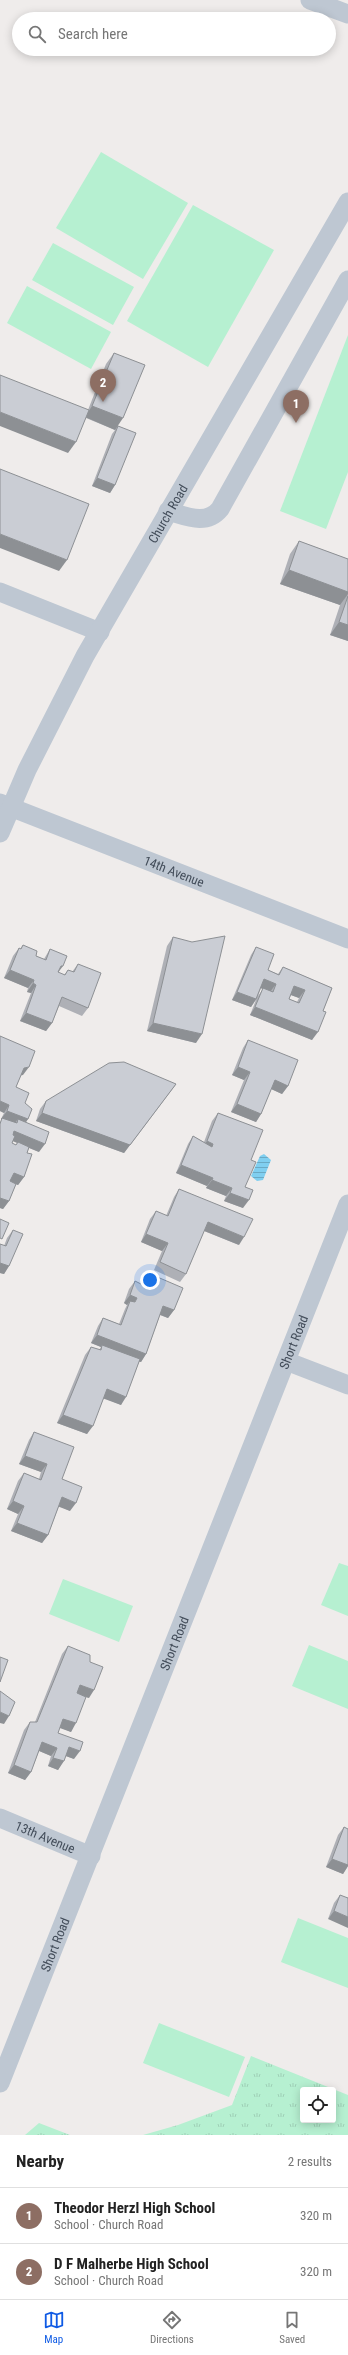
<!DOCTYPE html>
<html lang="en">
<head>
<meta charset="utf-8">
<style>
	body { margin:0; font-family:"Roboto Condensed",sans-serif; background:#f2f2f2; color:#222 }
	.controls { position:absolute; right:12px; bottom:12px; display:grid; overflow:hidden; border-radius:4px; box-shadow:0 2px 10px #0003 }
	.controls button { width:36px; height:36px; display:grid; place-items:center; padding:0; border:0; border-bottom:1px solid #e0e0e0; background:#fff; color:#222; font:20px sans-serif }
	.you { position:absolute; left:150px; top:1280px; width:14px; height:14px; margin:-10px; border:3px solid #fff; border-radius:50%; background:#1a73e8; box-shadow:0 0 0 6px #1a73e833 }
	.badge { display:grid; place-items:center; width:26px; height:26px; border-radius:50%; background:#0f5be5; color:#fff; font-size:13px; font-weight:700 }
	.pin { position:absolute; translate:-50% -33px; filter:drop-shadow(0 1px 2px #0008) }
	.pin::after { content:''; position:absolute; top:21px; width:14px; height:12px; background:inherit; clip-path:polygon(0 0,100% 0,50% 100%) }
	.list { margin:0; padding:0; list-style:none }
	h2 { display:flex; justify-content:space-between; align-items:center; height:52px; margin:0; padding:0 16px; font-size:17px }
	h2 small { font-size:13px; font-weight:400; color:#767676 }
	.list li { display:grid; grid-template-columns:26px 1fr auto; gap:12px; align-items:center; box-sizing:border-box; height:56px; padding:0 16px; border-top:1px solid #e0e0e0 }
	.list b { display:block; font-size:15px; white-space:nowrap }
	.list p { margin:0; font-size:13px; white-space:nowrap; color:#767676 }
	.list em { font-size:13px; font-style:normal; color:#767676 }
	.icon { flex:none; width:22px; height:22px; fill:none; stroke:currentColor; stroke-width:2; stroke-linecap:round; stroke-linejoin:round }
	.map { position:relative; flex:none; width:348px; height:2135px; overflow:hidden }
	.search { position:absolute; background:#fff; box-shadow:0 2px 10px #0003; left:12px; right:12px; top:12px; height:44px; display:flex; align-items:center; gap:10px; box-sizing:border-box; padding:0 14px; border-radius:22px; color:#767676; font-size:15px }
	.sheet { height:164px; background:#fff }
	nav { display:flex; justify-content:space-around; align-items:center; box-sizing:border-box; height:56px; border-top:1px solid #e0e0e0; background:#fff; font-size:11px; color:#767676 }
	nav a { display:grid; justify-items:center; gap:2px }
	nav .on { color:#0f5be5 }
	.map>svg:first-child { display:block }
	.grass { fill:url(#grass-tufts); fill-rule:evenodd }
	.pitch { fill:#b6f0d1 }
	.water { fill:url(#water-rules) }
	.lines { fill:none; stroke-linecap:round; stroke-linejoin:round }
	.minor { stroke:#bec7d2; stroke-width:19 }
	.wall { fill:#aeb0b6; fill-rule:evenodd }
	.shaded-wall { fill:#8d9094 }
	.building { fill:#cacdd4; stroke:#8d9094; fill-rule:evenodd }
	.labels { text-anchor:middle; stroke-width:3.5; stroke-linejoin:round; paint-order:stroke }
	.street-label { font-size:13px; fill:#434d5a; stroke:#fff }
</style>
</head>
<body>
<div class="map">
<svg width="348" height="2135" viewBox="0 0 348 2135">
	<defs>
		<pattern id="grass-tufts" width="24" height="20" patternUnits="userSpaceOnUse"><rect width="24" height="20" fill="#b6f0d1"/><path d="M3 7l-1-3M5 7V3M7 7l1-3M15 17l-1-3M17 17v-4M19 17l1-3" fill="none" stroke="#9ecfb6"/></pattern>
		<pattern id="water-rules" width="6" height="5" patternUnits="userSpaceOnUse"><rect width="6" height="5" fill="#80cff0"/><path d="M0 2.5h6" fill="none" stroke="#6aaac5"/></pattern>
	</defs>
	<rect width="100%" height="100%" fill="#efeceb"/>
	<!-- grass -->
	<g class="grass">
		<path d="M251,2056L348,2095V2135H143L178,2125L232,2105ZM303,2090H333V2120H303Z"/>
		<path d="M39,2123L70,2135H25Z"/>
	</g>
	<!-- pitch -->
	<g class="pitch">
		<path d="M101,152L188,203L143,279L56,228Z"/>
		<path d="M193,205L274,250L208,367L127,321Z"/>
		<path d="M53,243L134,287L113,325L32,280Z"/>
		<path d="M27,286L111,332L91,369L7,323Z"/>
		<path d="M348,335V472L326,529L280,511Z"/>
		<path d="M339,1563L348,1566V1616L321,1605Z"/>
		<path d="M63,1579L133,1606L119,1642L49,1614Z"/>
		<path d="M309,1645L348,1661V1709L292,1686Z"/>
		<path d="M298,1918L348,1938V1988L281,1962Z"/>
		<path d="M159,2023L245,2057L229,2097L143,2063Z"/>
	</g>
	<!-- water -->
	<path class="water" d="M264,1154L271,1160L263,1180L257,1181L251,1176L260,1156Z"/>
	<g class="lines">
		<!-- minor -->
		<g class="minor">
			<path d="M310,0L348,14"/>
			<path d="M168,511C186,516 206,526 220,509L348,280"/>
			<path d="M0,592L100,632"/>
			<path id="s1" d="M0,803L348,939"/>
			<path id="s2" d="M0,833L27,770L85,656L348,202"/>
			<path d="M286,1361L348,1385"/>
			<path id="s3" d="M0,1818L91,1856"/>
			<path id="s4" d="M0,2083L348,1204"/>
		</g>
	</g>
	<!-- wall -->
	<g class="wall">
		<path d="M114,353L118,426L115,485L110,493L92,486L112,434L115,430L86,418L68,453L88,410L106,364Z"/>
		<path d="M299,541L348,559V641L330,635L340,605L280,584L290,554Z"/>
		<path d="M173,937L196,1043L147,1031L167,946Z"/>
		<path d="M23,945L36,956L44,959L50,949L59,973L64,975L68,970L72,972L78,964L88,1008L82,1016L59,1006L52,1023L46,1031L20,1021L31,993L27,992L28,988L4,978L13,956L19,948L20,949Z"/>
		<path d="M256,947L268,970L278,974L283,967L332,988L312,1040L250,1015L256,1000L251,1007L232,1000L251,955ZM261,988L263,989L258,996ZM291,995L299,998L297,1002L289,999Z"/>
		<path d="M0,1036L23,1075H21L16,1087L25,1103L28,1119L26,1122L39,1152L29,1148L27,1153L24,1177L18,1185L16,1184L9,1201L3,1209L0,1208V1122L2,1119H1L4,1113L0,1111ZM13,1141L17,1143L16,1145L12,1143Z"/>
		<path d="M248,1040L288,1086L282,1094L271,1089L261,1114L256,1122L231,1112L244,1080L232,1075L243,1048Z"/>
		<path d="M176,1084L124,1153L36,1121L40,1109L46,1101Z"/>
		<path d="M218,1113L251,1160L245,1187L243,1208L224,1201L226,1196L206,1188L207,1186L176,1173L188,1144L193,1136L204,1142L212,1121Z"/>
		<path d="M179,1189L239,1245L204,1231L186,1274L180,1282L154,1270L162,1251L141,1242L150,1219L156,1211L166,1216L174,1197Z"/>
		<path d="M13,1230L9,1266L4,1274L0,1273V1244L4,1246L7,1238Z"/>
		<path d="M148,1273L174,1310L168,1318L160,1315L146,1354L141,1362H139L121,1405L104,1398L87,1434L57,1423L85,1355L91,1347L99,1350L101,1347L91,1343L98,1326L103,1318L119,1324L125,1309L127,1305L124,1303L129,1289L135,1281L141,1284L142,1281Z"/>
		<path d="M34,1432L62,1479L70,1511L59,1506L48,1535L42,1543L11,1531L18,1514L7,1509L18,1481L24,1473L39,1479L41,1472L19,1464L29,1440Z"/>
		<path d="M68,1646L89,1698L86,1697L71,1732L59,1727L58,1733L74,1759L66,1756L58,1770L48,1766L51,1756L39,1751L31,1772L25,1780L8,1773L24,1730L30,1722H35L62,1654Z"/>
		<path d="M344,1827L348,1829V1866L343,1874L326,1867L338,1835Z"/>
		<path d="M340,1895L348,1898L328,1919L334,1903Z"/>
	</g>
	<!-- shaded-wall -->
	<g class="shaded-wall">
		<path d="M92,406L123,418L115,430L85,417Z"/>
		<path d="M0,412L76,442L68,453L0,426Z"/>
		<path d="M97,478L115,485L110,493L92,486Z"/>
		<path d="M0,534L67,560L59,571L0,548Z"/>
		<path d="M289,570L348,592V594L340,605L280,584Z"/>
		<path d="M339,622L348,625V641L330,635Z"/>
		<path d="M61,966H63L57,974H55Z"/>
		<path d="M10,970L34,980L28,988L4,978Z"/>
		<path d="M264,979L276,984L270,992L258,987Z"/>
		<path d="M33,983L36,985L31,993L27,992Z"/>
		<path d="M294,986L305,990L299,998L288,994Z"/>
		<path d="M237,992L256,999L251,1007L232,1000Z"/>
		<path d="M255,1007L318,1032L312,1040L250,1015Z"/>
		<path d="M26,1013L52,1023L46,1031L20,1021Z"/>
		<path d="M153,1023L202,1034L196,1043L147,1031Z"/>
		<path d="M29,1067L23,1075L18,1076L24,1068Z"/>
		<path d="M238,1067L250,1072L244,1080L232,1075Z"/>
		<path d="M275,1080L288,1086L282,1094L269,1088Z"/>
		<path d="M176,1084L124,1153L36,1121L42,1113Z"/>
		<path d="M0,1101L9,1105L4,1113L0,1111Z"/>
		<path d="M237,1104L261,1114L256,1122L231,1112Z"/>
		<path d="M7,1111L28,1119L22,1128L17,1123L18,1119L14,1124L1,1119Z"/>
		<path d="M14,1131L45,1144L39,1152L8,1139Z"/>
		<path d="M207,1141L213,1144L208,1152L201,1149Z"/>
		<path d="M181,1165L213,1178L207,1186L176,1173Z"/>
		<path d="M14,1173L24,1177L18,1185L8,1181Z"/>
		<path d="M212,1180L232,1188L226,1196L206,1188Z"/>
		<path d="M230,1193L249,1200L243,1208L224,1201Z"/>
		<path d="M0,1198L9,1201L3,1209L0,1208Z"/>
		<path d="M208,1222L244,1237L239,1245L202,1230Z"/>
		<path d="M146,1234L168,1243L162,1251L141,1242Z"/>
		<path d="M0,1263L9,1266L4,1274L0,1273Z"/>
		<path d="M130,1295L137,1298L132,1306L130,1301L127,1305L124,1303Z"/>
		<path d="M163,1306L174,1310L168,1318L158,1314Z"/>
		<path d="M97,1335L146,1354L141,1362L102,1347V1345L101,1347L91,1343Z"/>
		<path d="M107,1389L126,1397L121,1405L102,1398Z"/>
		<path d="M63,1415L93,1426L87,1434L57,1423Z"/>
		<path d="M25,1456L47,1464L41,1472L19,1464Z"/>
		<path d="M62,1497L76,1503L70,1511L57,1506Z"/>
		<path d="M13,1501L24,1506L18,1514L7,1509Z"/>
		<path d="M17,1523L48,1535L42,1543L11,1531Z"/>
		<path d="M80,1685L94,1690L89,1698L74,1693Z"/>
		<path d="M0,1712L9,1716L4,1724L0,1723Z"/>
		<path d="M63,1719L76,1723L71,1732L57,1727Z"/>
		<path d="M42,1742L57,1748L51,1756L37,1750Z"/>
		<path d="M69,1747L80,1751L74,1759L63,1755Z"/>
		<path d="M53,1758L64,1761L58,1770L48,1766Z"/>
		<path d="M14,1765L31,1772L25,1780L8,1773Z"/>
		<path d="M332,1859L348,1865V1866L343,1874L326,1867Z"/>
		<path d="M334,1911L348,1917V1928L328,1919Z"/>
	</g>
	<!-- building -->
	<g class="building">
		<path d="M114,353L145,365L123,418L92,406Z"/>
		<path d="M0,375L89,410L76,442L0,412Z"/>
		<path d="M118,426L136,433L115,485L97,478Z"/>
		<path d="M0,469L89,504L67,560L0,534Z"/>
		<path d="M299,541L348,559V592L289,570Z"/>
		<path d="M348,596V625L339,622Z"/>
		<path d="M225,936L202,1034L153,1023L173,937L192,942Z"/>
		<path d="M23,945L37,951L36,956L46,960L50,949L67,956L63,966H61L58,972L65,975L68,970L74,972L78,964L101,973L88,1008L62,997L52,1023L26,1013L36,985L33,983L34,980L10,970L19,948L21,949Z"/>
		<path d="M256,947L274,954L268,970L279,975L283,967L332,988L323,1011L326,1012L318,1032L255,1007L263,988L273,992L276,984L264,979L256,999L237,992ZM294,986L305,990L299,1003L289,999Z"/>
		<path d="M0,1036L35,1051L29,1067L24,1068L16,1087L29,1093L25,1103L32,1109L28,1119L7,1111L9,1105L0,1101Z"/>
		<path d="M248,1040L298,1060L288,1086L275,1080L261,1114L237,1104L250,1072L238,1067Z"/>
		<path d="M124,1062L176,1084L130,1145L42,1113L46,1101L109,1063Z"/>
		<path d="M218,1113L263,1130L251,1160L256,1162L245,1187L253,1190L249,1200L230,1193L232,1188L212,1180L213,1178L181,1165L193,1136L212,1147L213,1144L207,1141Z"/>
		<path d="M2,1118L17,1123L18,1119L49,1132L45,1144L14,1131L13,1135L15,1136L12,1143L16,1145L18,1142L29,1147L27,1153L32,1154L24,1177L14,1173L10,1181L16,1184L9,1201L0,1198V1124Z"/>
		<path d="M179,1189L253,1219L244,1237L208,1222L186,1274L160,1262L168,1243L146,1234L156,1211L168,1216Z"/>
		<path d="M0,1219L9,1223L2,1239L0,1238Z"/>
		<path d="M13,1230L23,1234L9,1266L0,1263V1244L6,1246Z"/>
		<path d="M148,1273L183,1288L174,1310L163,1306L146,1354L97,1335L103,1318L121,1325L130,1301L135,1302L137,1298L130,1295L135,1281L143,1285Z"/>
		<path d="M102,1345L140,1359L126,1397L107,1389L93,1426L63,1415L91,1347L101,1350Z"/>
		<path d="M34,1432L74,1447L62,1479L82,1487L76,1503L62,1497L48,1535L17,1523L24,1506L13,1501L24,1473L41,1480L47,1464L25,1456Z"/>
		<path d="M68,1646L90,1655V1662L103,1667L94,1690L80,1685L77,1693L86,1697L76,1723L63,1719L58,1733L83,1742L80,1751L69,1747L64,1761L53,1758L57,1748L42,1742L31,1772L14,1765L30,1722H37Z"/>
		<path d="M0,1657L8,1660L0,1682Z"/>
		<path d="M0,1691L15,1702L9,1716L0,1712Z"/>
		<path d="M344,1827L348,1829V1865L332,1859Z"/>
		<path d="M340,1895L348,1898V1917L334,1911Z"/>
	</g>
	<g class="labels">
		<!-- street labels -->
		<g class="street-label">
			<text dy="5" stroke="none"><textPath href="#s2" startOffset="361">Church Road</textPath></text>
			<text dy="5" stroke="none"><textPath href="#s1" startOffset="187">14th Avenue</textPath></text>
			<text dy="5" stroke="none"><textPath href="#s4" startOffset="797">Short Road</textPath></text>
			<text dy="5" stroke="none"><textPath href="#s4" startOffset="473">Short Road</textPath></text>
			<text dy="5" stroke="none"><textPath href="#s3" startOffset="49">13th Avenue</textPath></text>
			<text dy="5" stroke="none"><textPath href="#s4" startOffset="149">Short Road</textPath></text>
		</g>
	</g>
</svg>
<div class="controls">
<button><svg class="icon" aria-label="locate" viewBox="0 0 24 24"><circle cx="12" cy="12" r="6"/><path d="M12 2v4M12 18v4M2 12h4M18 12h4"/></svg></button>
</div>
<div class="you"></div>
<div class="pin badge" style="left:296px;top:423px;background:#8d6e63">1</div>
<div class="pin badge" style="left:103px;top:402px;background:#8d6e63">2</div>
<div class="search"><svg class="icon" aria-label="search" viewBox="0 0 24 24"><circle cx="10" cy="10" r="6"/><path d="M15 15l6 6"/></svg>Search here</div>
</div>
<section class="sheet">
<h2>Nearby<small>2 results</small></h2>
<ul class="list">
<li><span class="badge" style="background:#8d6e63">1</span><div><b>Theodor Herzl High School</b><p>School · Church Road</p></div><em>320 m</em></li>
<li><span class="badge" style="background:#8d6e63">2</span><div><b>D F Malherbe High School</b><p>School · Church Road</p></div><em>320 m</em></li>
</ul>
</section>
<nav>
<a class="on"><svg class="icon" aria-label="map" viewBox="0 0 24 24"><path d="M3 6l6-2 6 2 6-2v14l-6 2-6-2-6 2zM9 4v14M15 6v14"/></svg>Map</a>
<a><svg class="icon" aria-label="directions" viewBox="0 0 24 24"><path d="M12 3l9 9-9 9-9-9zM9 14v-3h6M13 9l2 2-2 2"/></svg>Directions</a>
<a><svg class="icon" aria-label="saved" viewBox="0 0 24 24"><path d="M7 4h10v16l-5-4-5 4z"/></svg>Saved</a>
</nav>
</body>
</html>
